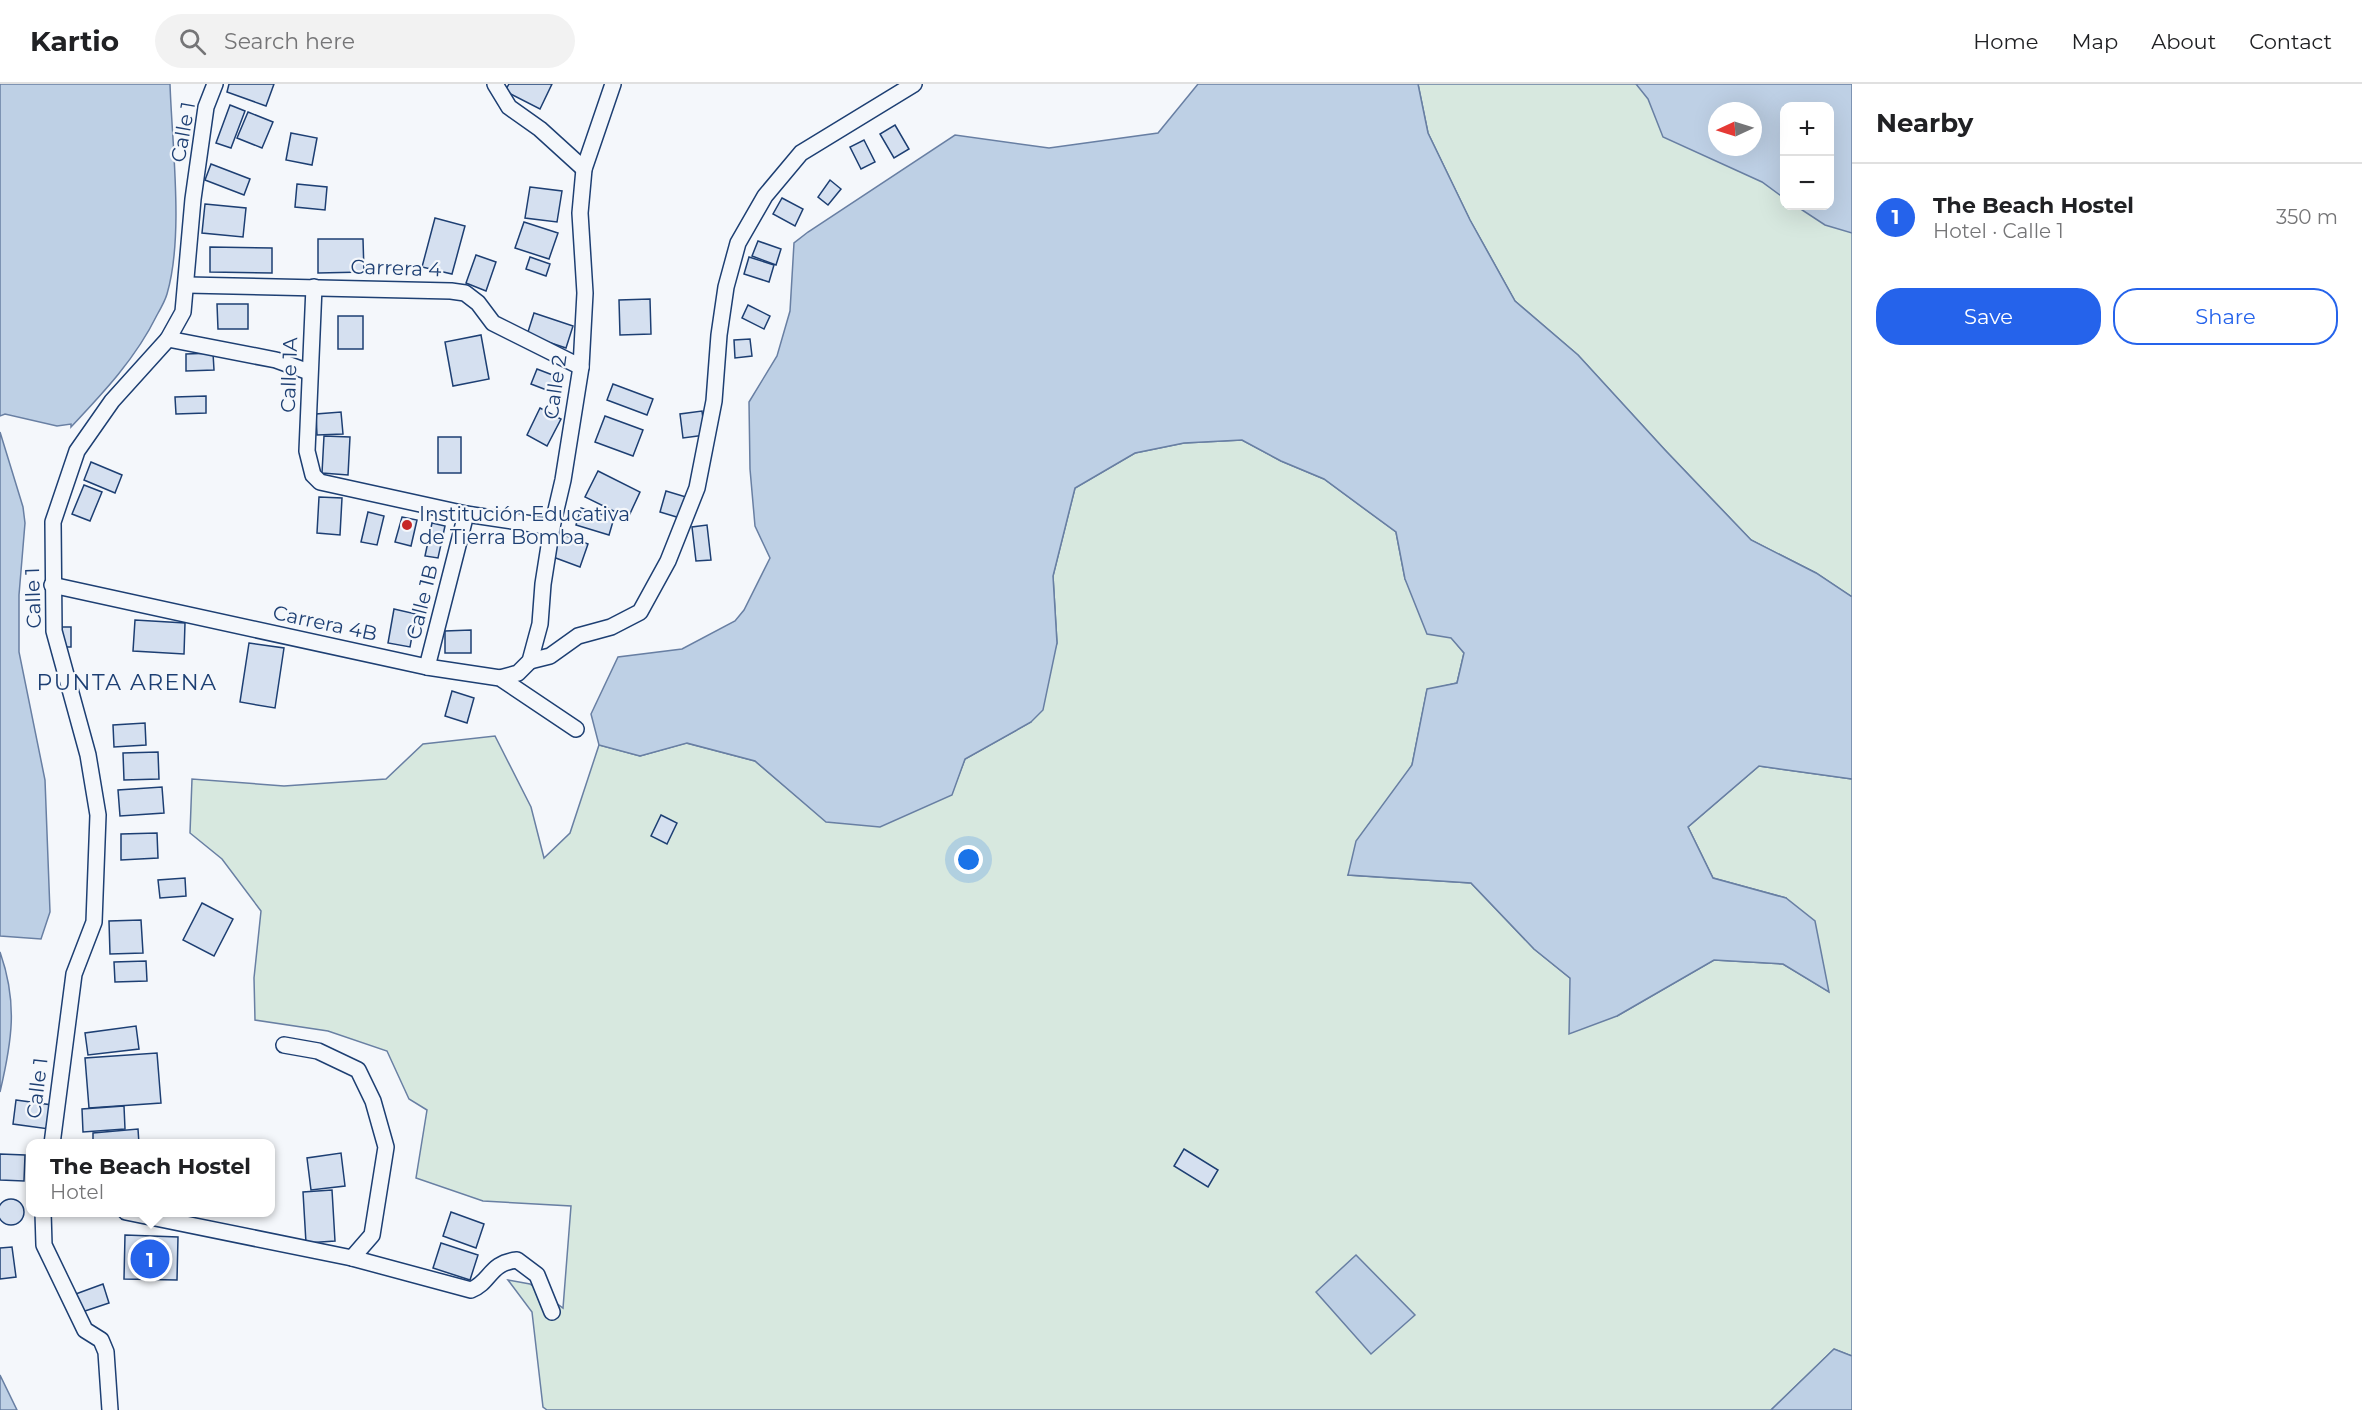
<!DOCTYPE html>
<html lang="en">
<head>
<meta charset="utf-8">
<style>
	body { margin:0; font-family:Montserrat,sans-serif; background:#f2f2f2; color:#202124 }
	.controls { position:absolute; right:18px; top:18px; display:grid; overflow:hidden; border-radius:12px; box-shadow:0 6px 24px #0002 }
	.controls button { width:54px; height:54px; display:grid; place-items:center; padding:0; border:0; border-bottom:2px solid #e0e0e0; background:#fff; color:#202124; font:30px sans-serif }
	.compass { position:absolute; left:1708px; top:18px; width:54px; height:54px; border-radius:50%; background:#fff; box-shadow:0 6px 24px #0002; rotate:266deg }
	.you { position:absolute; left:969px; top:776px; width:21px; height:21px; margin:-15px; border:4px solid #fff; border-radius:50%; background:#1a73e8; box-shadow:0 0 0 9px #1a73e833 }
	.badge { display:grid; place-items:center; width:39px; height:39px; border-radius:50%; background:#2563eb; color:#fff; font-size:20px; font-weight:700 }
	.pin { position:absolute; translate:-50% -50%; border:3px solid #fff; box-shadow:0 2px 6px #0006 }
	.popup { position:absolute; left:26px; top:1055px; width:249px; height:78px; box-sizing:border-box; display:grid; place-content:center; border-radius:12px; background:#fff; filter:drop-shadow(0 2px 4px #0005); font-size:20px; white-space:nowrap; color:#757577 }
	.popup b { font-size:22px; color:#202124 }
	.popup::after { content:''; position:absolute; left:50%; top:100%; margin-left:-12px; border:12px solid transparent; border-top-color:#fff }
	.list { margin:0; padding:0; list-style:none }
	h2 { display:flex; justify-content:space-between; align-items:center; height:78px; margin:0; padding:0 24px; font-size:26px }
	h2 small { font-size:20px; font-weight:400; color:#757577 }
	.list li { display:grid; grid-template-columns:39px 1fr auto; gap:18px; align-items:center; box-sizing:border-box; height:108px; padding:0 24px; border-top:2px solid #e0e0e0 }
	.list b { display:block; font-size:22px; white-space:nowrap }
	.list p { margin:0; font-size:20px; white-space:nowrap; color:#757577 }
	.list em { font-size:20px; font-style:normal; color:#757577 }
	.actions { display:flex; gap:12px; padding:18px 24px }
	.actions a { flex:1; padding:14px 0; border:2px solid #2563eb; border-radius:24px; text-align:center; font-size:21px; color:#2563eb }
	.actions .main { background:#2563eb; color:#fff }
	.icon { flex:none; width:33px; height:33px; fill:none; stroke:currentColor; stroke-width:2; stroke-linecap:round; stroke-linejoin:round }
	.map { position:relative; flex:none; width:1852px; height:1326px; overflow:hidden }
	header { display:flex; align-items:center; gap:36px; box-sizing:border-box; height:84px; padding:0 30px; background:#fff; border-bottom:2px solid #e0e0e0 }
	header strong { font-size:28px }
	nav { display:flex; gap:33px; margin-inline-start:auto; font-size:21px }
	.search { width:420px; height:54px; background:#f2f2f2; display:flex; align-items:center; gap:15px; box-sizing:border-box; padding:0 21px; border-radius:33px; color:#757577; font-size:22px }
	main { display:flex }
	aside { flex:1; background:#fff }
	.map>svg:first-child { display:block }
	.green { fill:#d7e8df; stroke:#687fa3; stroke-width:1.5; fill-rule:evenodd }
	.water { fill:#bed0e5; stroke:#687fa3; stroke-width:1.5; fill-rule:evenodd }
	.building { fill:#d5e0f0; stroke:#1d3f73; stroke-width:1.5 }
	.lines { fill:none; stroke-linecap:round; stroke-linejoin:round }
	.street-casing { stroke:#1d3f73; stroke-width:18 }
	.street { stroke:#f4f7fb; stroke-width:15 }
	.poi-dot { fill:#c62828; stroke:#f4f7fb; stroke-width:2 }
	.labels { text-anchor:middle; stroke-width:4.5; stroke-linejoin:round; paint-order:stroke }
	.street-label { font-size:20px; fill:#1d3f73; stroke:#f4f7fb }
	.poi-label { font-size:20px; fill:#1d3f73; stroke:#f4f7fb; text-anchor:start }
	.quarter-label { font-size:22px; letter-spacing:1.5px; fill:#1d3f73; stroke:#f4f7fb }
</style>
</head>
<body>
<header>
<strong>Kartio</strong>
<div class="search"><svg class="icon" aria-label="search" viewBox="0 0 24 24"><circle cx="10" cy="10" r="6"/><path d="M15 15l6 6"/></svg>Search here</div>
<nav><a>Home</a><a>Map</a><a>About</a><a>Contact</a></nav>
</header>
<main>
<div class="map">
<svg width="1852" height="1326" viewBox="0 0 1852 1326">
	<rect width="100%" height="100%" fill="#f4f7fb"/>
	<!-- green -->
	<g class="green">
		<path d="M1418,0H1852V513L1816,489L1751,456L1665,366L1578,271L1515,217L1470,136L1428,49ZM1784,22H1830V122H1784ZM1717,27H1753V63H1717Z"/>
		<path d="M1242,356L1281,377L1324,395L1396,448L1405,495L1464,569L1457,599L1427,606L1412,681L1348,791L1471,799L1534,865L1617,932L1714,876L1783,880L1828,907L1786,814L1713,794L1688,743L1759,682L1852,695V1272L1834,1265L1771,1326H547L543,1323L532,1228L508,1196L530,1200L563,1224L571,1122L483,1117L416,1094L427,1026L409,1015L387,967L328,947L255,936L254,894L261,827L222,775L190,749L192,695L284,702L386,695L423,660L495,652L531,723L544,774L570,749L599,661L640,672L686,659L755,677L826,737L951,711L965,675L1031,638L1057,559L1053,492L1075,404L1135,369L1184,359Z"/>
	</g>
	<!-- water -->
	<g class="water">
		<path d="M0,0H170C172,62 184,152 167,210C165,217 161,224 157,231C136,274 104,308 71,343V340L57,342L5,330L0,332Z"/>
		<path d="M1198,0H1418L1428,49L1470,136L1515,217L1578,271L1665,366L1751,456L1816,489L1852,513V695L1759,682L1688,743L1713,794L1786,814L1815,837L1829,908L1783,880L1714,876L1617,932L1569,950L1570,894L1534,865L1471,799L1348,791L1356,757L1412,681L1427,605L1457,599L1464,569L1451,554L1427,550L1405,495L1396,448L1324,395L1281,377L1242,356L1184,359L1135,369L1075,404L1053,492L1057,559L1043,626L1031,638L965,675L952,711L880,743L826,738L755,677L687,659L640,672L599,661L591,630L618,573L682,565L735,537L744,526L770,474L755,442L750,385L749,318L777,272L790,227L794,159L808,148L955,51L1049,64L1158,49Z"/>
		<path d="M1636,0H1852V149L1825,141L1796,122H1830V22H1784V114L1762,98L1663,53L1648,15ZM1717,27H1753V63H1717Z"/>
		<path d="M0,348L23,423L25,439L19,511V568L45,696L50,828L41,855L0,852Z"/>
		<path d="M0,868C18,919 12,957 0,1008Z"/>
		<path d="M1356,1171L1415,1231L1371,1270L1316,1208Z"/>
		<path d="M1834,1265L1852,1272V1326H1771Z"/>
		<path d="M0,1291L17,1326H0Z"/>
	</g>
	<!-- building -->
	<g class="building">
		<path d="M229,0H274L266,22L227,8Z"/>
		<path d="M509,0H552L540,25L505,7Z"/>
		<path d="M230,21L245,27L231,64L216,59Z"/>
		<path d="M248,28L273,38L262,64L237,54Z"/>
		<path d="M895,41L909,65L894,74L880,50Z"/>
		<path d="M291,49L317,54L312,81L286,76Z"/>
		<path d="M864,56L875,78L861,85L850,63Z"/>
		<path d="M211,80L250,95L244,111L205,96Z"/>
		<path d="M830,96L841,105L828,121L818,113Z"/>
		<path d="M297,100L327,103L325,126L295,123Z"/>
		<path d="M530,103L562,107L557,138L525,134Z"/>
		<path d="M782,114L803,125L795,142L773,130Z"/>
		<path d="M205,120L246,124L243,153L202,149Z"/>
		<path d="M435,134L465,142L452,190L422,183Z"/>
		<path d="M524,138L558,149L549,175L515,164Z"/>
		<path d="M318,155H363L364,188L318,189Z"/>
		<path d="M758,157L781,165L776,181L752,172Z"/>
		<path d="M210,163L272,164V189L210,188Z"/>
		<path d="M476,171L496,178L486,207L466,199Z"/>
		<path d="M530,173L550,180L546,192L526,185Z"/>
		<path d="M749,173L774,181L769,198L744,190Z"/>
		<path d="M650,215L651,250L620,251L619,216Z"/>
		<path d="M217,220H248V245H218Z"/>
		<path d="M748,221L770,232L764,245L742,234Z"/>
		<path d="M534,229L573,242L566,264L527,251Z"/>
		<rect x="338" y="232" width="25" height="33"/>
		<path d="M481,251L489,295L453,302L445,258Z"/>
		<path d="M750,255L752,272L735,274L734,256Z"/>
		<path d="M213,269L214,286L186,287V270Z"/>
		<path d="M537,285L563,295L557,310L531,300Z"/>
		<path d="M613,300L653,315L647,331L607,316Z"/>
		<path d="M206,312V329L176,330L175,313Z"/>
		<path d="M540,324L561,335L547,362L527,351Z"/>
		<path d="M702,327L705,351L683,354L680,330Z"/>
		<path d="M341,328L343,350L317,351L316,330Z"/>
		<path d="M605,332L643,346L633,372L595,358Z"/>
		<path d="M324,352L350,353L348,391L322,389Z"/>
		<rect x="438" y="353" width="23" height="36"/>
		<path d="M91,378L122,391L115,409L84,396Z"/>
		<path d="M598,387L640,408L628,434L585,413Z"/>
		<path d="M84,401L102,408L90,437L72,430Z"/>
		<path d="M666,407L686,413L680,434L660,428Z"/>
		<path d="M319,413L342,414L340,451L317,449Z"/>
		<path d="M581,424L614,434L609,451L576,441Z"/>
		<path d="M368,428L384,432L377,461L361,458Z"/>
		<path d="M402,433L417,436L411,462L395,458Z"/>
		<path d="M432,439L445,442L438,474L425,472Z"/>
		<path d="M707,441L711,476L696,477L692,443Z"/>
		<path d="M561,450L588,460L580,483L553,473Z"/>
		<path d="M394,525L416,530L410,563L388,559Z"/>
		<path d="M135,536L185,539L184,570L133,567Z"/>
		<rect x="61" y="543" width="10" height="20"/>
		<path d="M471,546V569H445V547Z"/>
		<path d="M249,559L284,564L275,624L240,618Z"/>
		<path d="M452,607L474,614L467,639L445,632Z"/>
		<path d="M145,639L146,661L114,663L113,641Z"/>
		<path d="M158,668L159,695L124,696L123,669Z"/>
		<path d="M162,703L164,729L120,732L118,706Z"/>
		<path d="M661,731L677,739L667,760L651,752Z"/>
		<path d="M157,749L158,774L121,776V750Z"/>
		<path d="M185,794L186,812L160,814L158,796Z"/>
		<path d="M202,819L233,835L214,872L183,856Z"/>
		<path d="M141,836L143,869L110,870L109,837Z"/>
		<path d="M146,877L147,897L115,898L114,878Z"/>
		<path d="M136,942L139,965L88,971L85,949Z"/>
		<path d="M157,969L161,1019L89,1024L85,974Z"/>
		<path d="M16,1016L52,1021L49,1045L13,1040Z"/>
		<path d="M124,1022L125,1045L83,1048L82,1025Z"/>
		<path d="M138,1045L139,1060H93V1049Z"/>
		<path d="M1184,1065L1218,1086L1208,1103L1174,1082Z"/>
		<path d="M341,1069L345,1102L311,1106L307,1074Z"/>
		<path d="M0,1070L25,1071L24,1097L0,1096Z"/>
		<path d="M332,1106L335,1157L306,1159L303,1108Z"/>
		<circle cx="11" cy="1128" r="13"/>
		<path d="M451,1128L484,1140L476,1164L443,1152Z"/>
		<path d="M125,1151L178,1153L177,1196L124,1195Z"/>
		<path d="M441,1159L478,1171L470,1196L433,1184Z"/>
		<path d="M12,1163L16,1193L0,1195V1164Z"/>
		<path d="M103,1200L109,1219L79,1229L73,1211Z"/>
	</g>
	<g class="lines">
		<defs>
			<g id="street">
				<path d="M495,0L509,23L540,45L584,85"/>
				<path d="M187,201L451,207L465,209L478,219L493,239L581,283"/>
				<path d="M314,203L307,367L313,391L320,398L466,430L552,443"/>
				<path d="M168,255L276,276L309,288"/>
				<path d="M52,501L427,583L500,594L576,645"/>
				<path d="M530,577L550,572L578,552L611,543L640,528L668,477L697,404L714,317L719,251L726,203L738,159L765,112L801,69L914,0"/>
				<path d="M427,583L466,430"/>
				<path d="M500,594L518,589L530,577L540,540L543,500L552,443L563,396L581,283L585,209L580,129L584,85L613,0"/>
				<path d="M52,1060L74,890L94,838L98,731L88,671L54,547L53,438L77,367L112,317L168,255L183,228L193,115L206,23L215,0"/>
				<path d="M43,1128L44,1161L85,1246L101,1256L106,1268L110,1326"/>
				<path d="M126,1128L352,1174L372,1151L386,1063L373,1017L358,986L318,967L284,961"/>
				<path d="M352,1174L471,1206C491,1198 489,1179 517,1176L537,1191L552,1228"/>
			</g>
		</defs>
		<!-- street casing -->
		<use href="#street" class="street-casing"/>
		<!-- street -->
		<use href="#street" class="street"/>
	</g>
	<!-- markers -->
	<circle class="poi-dot" cx="407" cy="441" r="6"/>
	<g class="labels">
		<!-- street labels -->
		<g class="street-label">
			<text transform="translate(183 48) rotate(-80)" y="7">Calle 1</text>
			<text transform="translate(396 184) rotate(2)" y="7">Carrera 4</text>
			<text transform="translate(289 291) rotate(-88)" y="7">Calle 1A</text>
			<text transform="translate(555 303) rotate(-82)" y="7">Calle 2</text>
			<text transform="translate(33 514) rotate(-92)" y="7">Calle 1</text>
			<text transform="translate(422 518) rotate(-76)" y="7">Calle 1B</text>
			<text transform="translate(325 539) rotate(12)" y="7">Carrera 4B</text>
			<text transform="translate(37 1004) rotate(-83)" y="7">Calle 1</text>
		</g>
		<!-- poi labels -->
		<g class="poi-label">
			<text x="419" y="437">Institución Educativa<tspan x="419" dy="23">de Tierra Bomba</tspan></text>
		</g>
		<!-- quarter labels -->
		<g class="quarter-label">
			<text x="127" y="606">PUNTA ARENA</text>
		</g>
	</g>
</svg>
<div class="controls">
<button>+</button>
<button>−</button>
</div>
<svg class="compass" viewBox="-18 -18 36 36"><path d="M0-13l5 13h-10z" fill="#e53935"/><path d="M0 13l5-13h-10z" fill="#757577"/></svg>
<div class="you"></div>
<div class="pin badge" style="left:150px;top:1175px">1</div>
<div class="popup"><b>The Beach Hostel</b>Hotel</div>
</div>
<aside>
<h2>Nearby<small></small></h2>
<ul class="list">
<li><span class="badge">1</span><div><b>The Beach Hostel</b><p>Hotel · Calle 1</p></div><em>350 m</em></li>
</ul>
<div class="actions"><a class="main">Save</a><a>Share</a></div>
</aside>
</main>
</body>
</html>
